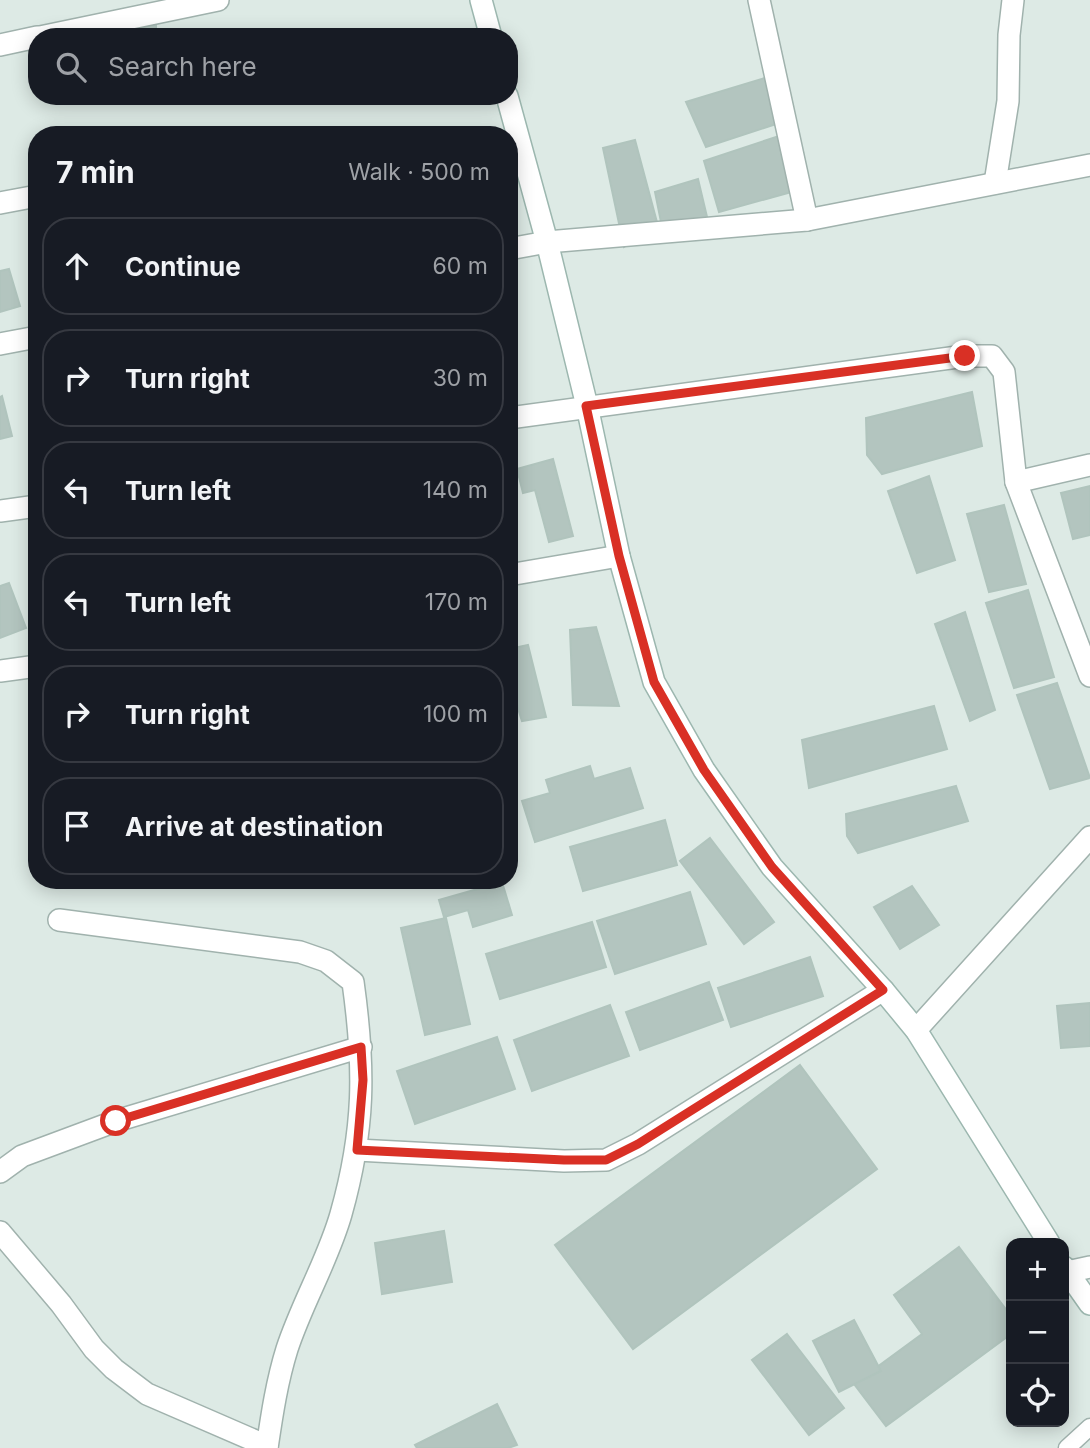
<!DOCTYPE html>
<html lang="en">
<head>
<meta charset="utf-8">
<style>
	body { margin:0; font-family:Inter,sans-serif; background:#242831; color:#f1f3f6 }
	.controls { position:absolute; right:21px; bottom:21px; display:grid; overflow:hidden; border-radius:14px; box-shadow:0 4px 18px #0003 }
	.controls button { width:63px; height:63px; display:grid; place-items:center; padding:0; border:0; border-bottom:2px solid #363941; background:#171b24; color:#f1f3f6; font:35px sans-serif }
	.stop { position:absolute; width:21px; height:21px; margin:-16px; border:5px solid #d93025; border-radius:50%; background:#fff }
	.stop.end { background:#d93025; border-color:#fff; box-shadow:0 2px 7px #0008 }
	.list { margin:0; padding:0; list-style:none }
	h2 { display:flex; justify-content:space-between; align-items:center; height:91px; margin:0; padding:0 28px; font-size:30px }
	h2 small { font-size:23px; font-weight:400; color:#9ea1a6 }
	.list li { display:grid; grid-template-columns:46px 1fr auto; gap:21px; align-items:center; box-sizing:border-box; height:98px; margin:0 14px 14px; padding:0 14px; border:2px solid #363941; border-radius:28px }
	.list b { display:block; font-size:26px; white-space:nowrap }
	.list em { font-size:23px; font-style:normal; color:#9ea1a6 }
	.icon { flex:none; width:38px; height:38px; fill:none; stroke:currentColor; stroke-width:2; stroke-linecap:round; stroke-linejoin:round }
	.map { position:relative; flex:none; width:1090px; height:1448px; overflow:hidden }
	.search { position:absolute; background:#171b24; box-shadow:0 4px 18px #0003; left:28px; top:28px; width:490px; height:77px; display:flex; align-items:center; gap:18px; box-sizing:border-box; padding:0 24px; border-radius:28px; color:#9ea1a6; font-size:26px }
	.panel { position:absolute; background:#171b24; box-shadow:0 4px 18px #0003; left:28px; top:126px; width:490px; height:763px; border-radius:28px }
	.map>svg:first-child { display:block }
	.building { fill:#b3c5bf; stroke:#b0c4bd; stroke-width:2 }
	.lines { fill:none; stroke-linecap:round; stroke-linejoin:round }
	.service-casing { stroke:#a0b2ad; stroke-width:19 }
	.minor-casing { stroke:#a0b2ad; stroke-width:24 }
	.secondary-casing { stroke:#9cb7af; stroke-width:24 }
	.service { stroke:#fff; stroke-width:16 }
	.minor { stroke:#fff; stroke-width:21 }
	.secondary { stroke:#fff; stroke-width:21 }
	.route { stroke:#d93025; stroke-width:9 }
</style>
</head>
<body>
<div class="map">
<svg width="1090" height="1448" viewBox="0 0 1090 1448">
	<rect width="100%" height="100%" fill="#ddeae5"/>
	<!-- building -->
	<g class="building">
		<path d="M156,25V37H111V30Z"/>
		<path d="M768,77L779,123L706,147L686,102Z"/>
		<path d="M779,136L795,191L719,212L704,161Z"/>
		<path d="M635,140L658,226L624,247L603,148Z"/>
		<path d="M698,179L708,221L664,237L655,192Z"/>
		<path d="M9,269L20,306L0,312V271Z"/>
		<path d="M972,392L982,446L882,474L867,455L866,418Z"/>
		<path d="M2,396L12,436L0,439V397Z"/>
		<path d="M553,459L573,536L549,542L535,490L523,493L517,469Z"/>
		<path d="M929,476L955,560L917,573L888,491Z"/>
		<path d="M1090,486V535L1073,539L1061,493Z"/>
		<path d="M1004,505L1026,584L989,592L967,514Z"/>
		<path d="M9,583L26,628L0,638V586Z"/>
		<path d="M1028,590L1054,677L1014,688L986,603Z"/>
		<path d="M965,612L995,710L970,721L935,624Z"/>
		<path d="M596,627L619,706L573,705L570,630Z"/>
		<path d="M528,645L546,717L522,721L509,680V649Z"/>
		<path d="M1057,683L1090,778L1050,789L1017,695Z"/>
		<path d="M934,706L947,749L809,788L802,740Z"/>
		<path d="M590,766L594,779L630,768L643,808L535,842L522,801L550,793L546,780Z"/>
		<path d="M956,786L968,821L858,853L847,836L846,814Z"/>
		<path d="M665,820L677,865L583,891L570,847Z"/>
		<path d="M710,838L774,922L744,944L680,861Z"/>
		<path d="M502,882L512,915L473,927L468,910L444,917L439,900Z"/>
		<path d="M912,886L939,925L900,949L874,907Z"/>
		<path d="M690,892L706,944L615,974L597,921Z"/>
		<path d="M446,918L470,1024L425,1035L401,928Z"/>
		<path d="M592,922L606,967L500,999L486,954Z"/>
		<path d="M810,957L823,996L731,1027L718,988Z"/>
		<path d="M709,982L723,1020L640,1050L626,1012Z"/>
		<path d="M1090,1003V1046L1061,1048L1057,1006Z"/>
		<path d="M610,1005L629,1056L532,1091L514,1040Z"/>
		<path d="M497,1037L515,1089L415,1124L397,1071Z"/>
		<path d="M800,1065L877,1169L633,1349L555,1245Z"/>
		<path d="M444,1231L452,1282L382,1294L375,1243Z"/>
		<path d="M959,1247L1011,1316V1334L886,1426L854,1384L922,1334L894,1295Z"/>
		<path d="M854,1320L881,1371L839,1392L813,1341Z"/>
		<path d="M787,1334L844,1408L809,1435L752,1360Z"/>
		<path d="M497,1404L517,1445L508,1448H417L415,1445Z"/>
	</g>
	<g class="lines">
		<defs>
			<path id="service" d="M1067,1448L1090,1427"/>
			<g id="minor">
				<path d="M759,0L807,220"/>
				<path d="M40,37L218,0"/>
				<path d="M0,45L37,37"/>
				<path d="M995,183L1008,101L1009,35L1013,0"/>
				<path d="M0,203L37,196"/>
				<path d="M509,249L547,242L807,220L1090,165"/>
				<path d="M0,344L37,337"/>
				<path d="M509,418L965,356H992L1004,372L1016,482L1090,676"/>
				<path d="M1016,482L1090,465"/>
				<path d="M0,511L37,506"/>
				<path d="M509,575L619,556"/>
				<path d="M0,671L37,666"/>
				<path d="M59,920L300,952L326,961L353,982C365,1068 365,1129 341,1214C328,1260 302,1303 287,1349C277,1381 272,1414 267,1448"/>
				<path d="M916,1030L1090,837"/>
				<path d="M357,1150L564,1161L606,1160L638,1144L883,990"/>
				<path d="M0,1172L22,1156L116,1121L361,1047"/>
				<path d="M0,1232L61,1304L94,1349L114,1369L147,1394L267,1446"/>
				<path d="M1067,1272L1090,1267"/>
			</g>
			<g id="secondary">
				<path d="M481,0L491,37"/>
				<path d="M507,96L547,242L587,406L619,556L654,682L704,770L772,867L883,990L916,1030L1049,1243"/>
				<path d="M1064,1267L1090,1304"/>
			</g>
		</defs>
		<!-- service casing -->
		<use href="#service" class="service-casing"/>
		<!-- minor casing -->
		<use href="#minor" class="minor-casing"/>
		<!-- secondary casing -->
		<use href="#secondary" class="secondary-casing"/>
		<!-- service -->
		<use href="#service" class="service"/>
		<!-- minor -->
		<use href="#minor" class="minor"/>
		<!-- secondary -->
		<use href="#secondary" class="secondary"/>
	</g>
	<g class="lines">
		<!-- route -->
		<path class="route" d="M116,1121L361,1047L363,1080L357,1150L564,1160H606L638,1144L883,990L772,867L704,770L654,682L619,556L586,406L965,356"/>
	</g>
</svg>
<div class="controls">
<button>+</button>
<button>−</button>
<button><svg class="icon" aria-label="locate" viewBox="0 0 24 24"><circle cx="12" cy="12" r="6"/><path d="M12 2v4M12 18v4M2 12h4M18 12h4"/></svg></button>
</div>
<div class="stop" style="left:116px;top:1121px"></div>
<div class="stop end" style="left:965px;top:356px"></div>
<div class="search"><svg class="icon" aria-label="search" viewBox="0 0 24 24"><circle cx="10" cy="10" r="6"/><path d="M15 15l6 6"/></svg>Search here</div>
<section class="panel">
<h2>7 min<small>Walk · 500 m</small></h2>
<ul class="list">
<li><svg class="icon" aria-label="ahead" viewBox="0 0 24 24"><path d="M12 20V5M6 11l6-6 6 6"/></svg><div><b>Continue</b></div><em>60 m</em></li>
<li><svg class="icon" aria-label="right" viewBox="0 0 24 24"><path d="M7 20v-9h11M14 6l5 5-5 5"/></svg><div><b>Turn right</b></div><em>30 m</em></li>
<li><svg class="icon" aria-label="left" viewBox="0 0 24 24"><path d="M17 20v-9H6M10 6l-5 5 5 5"/></svg><div><b>Turn left</b></div><em>140 m</em></li>
<li><svg class="icon" aria-label="left" viewBox="0 0 24 24"><path d="M17 20v-9H6M10 6l-5 5 5 5"/></svg><div><b>Turn left</b></div><em>170 m</em></li>
<li><svg class="icon" aria-label="right" viewBox="0 0 24 24"><path d="M7 20v-9h11M14 6l5 5-5 5"/></svg><div><b>Turn right</b></div><em>100 m</em></li>
<li><svg class="icon" aria-label="arrive" viewBox="0 0 24 24"><path d="M6 21V4h12l-3 4 3 4H6"/></svg><div><b>Arrive at destination</b></div></li>
</ul>
</section>
</div>
</body>
</html>
